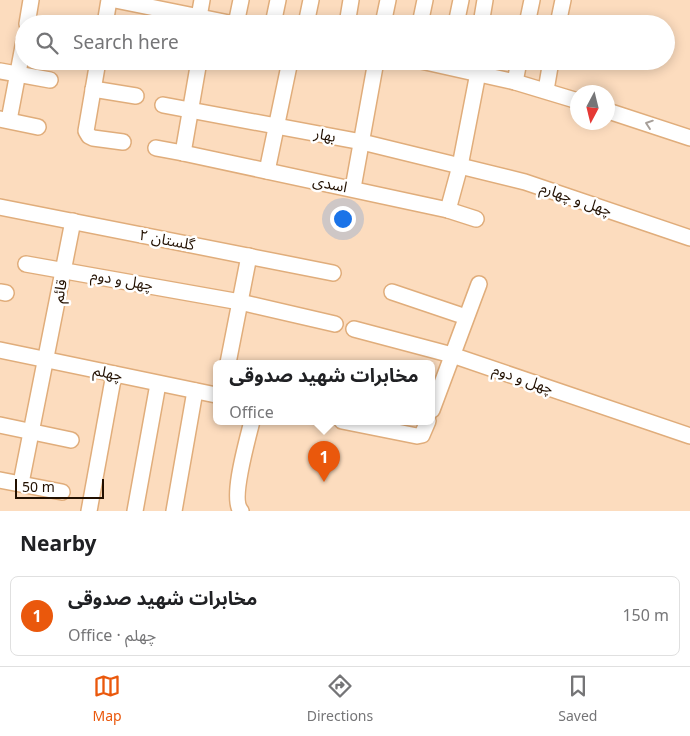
<!DOCTYPE html>
<html lang="en">
<head>
<meta charset="utf-8">
<style>
	body { margin:0; font-family:Georgia,"Noto Sans Arabic",serif; background:#f2f2f2; color:#202124 }
	.compass { position:absolute; left:570px; top:85px; width:45px; height:45px; border-radius:50%; background:#fff; box-shadow:0 2px 12px #0003; rotate:187deg }
	.scale { position:absolute; left:15px; bottom:12px; width:89px; box-sizing:border-box; padding-left:5px; border:2px solid #221000; border-top:0; font-size:14px; line-height:18px; white-space:nowrap; color:#221000; -webkit-text-stroke:4px #fff; paint-order:stroke }
	.you { position:absolute; left:342px; top:218px; width:18px; height:18px; margin:-12px; border:4px solid #fff; border-radius:50%; background:#1a73e8; box-shadow:0 0 0 8px #1a73e833 }
	.badge { display:grid; place-items:center; width:32px; height:32px; border-radius:50%; background:#ea580c; color:#fff; font-size:16px; font-weight:700 }
	.pin { position:absolute; translate:-50% -41px; filter:drop-shadow(0 1px 2px #0008) }
	.pin::after { content:''; position:absolute; top:26px; width:18px; height:15px; background:inherit; clip-path:polygon(0 0,100% 0,50% 100%) }
	.popup { position:absolute; left:213px; top:360px; width:222px; height:65px; box-sizing:border-box; display:grid; place-content:center; border-radius:8px; background:#fff; filter:drop-shadow(0 1px 4px #0005); font-size:16px; white-space:nowrap; color:#757577 }
	.popup b { font-size:19px; color:#202124 }
	.popup::after { content:''; position:absolute; left:50%; top:100%; margin-left:-10px; border:10px solid transparent; border-top-color:#fff }
	.list { margin:0; padding:0; list-style:none }
	h2 { display:flex; justify-content:space-between; align-items:center; height:65px; margin:0; padding:0 20px; font-size:21px }
	h2 small { font-size:16px; font-weight:400; color:#757577 }
	.list li { display:grid; grid-template-columns:32px 1fr auto; gap:15px; align-items:center; box-sizing:border-box; height:80px; margin:0 10px 10px; padding:0 10px; border:1px solid #e0e0e0; border-radius:8px }
	.list b { display:block; font-size:19px; white-space:nowrap }
	.list p { margin:0; font-size:16px; white-space:nowrap; color:#757577 }
	.list em { font-size:16px; font-style:normal; color:#757577 }
	.icon { flex:none; width:28px; height:28px; fill:none; stroke:currentColor; stroke-width:2; stroke-linecap:round; stroke-linejoin:round }
	.map { position:relative; flex:none; width:690px; height:511px; overflow:hidden }
	.search { position:absolute; background:#fff; box-shadow:0 2px 12px #0003; left:15px; right:15px; top:15px; height:55px; display:flex; align-items:center; gap:12px; box-sizing:border-box; padding:0 18px; border-radius:28px; color:#757577; font-size:19px }
	.sheet { height:155px; background:#fff }
	nav { display:flex; justify-content:space-around; align-items:center; box-sizing:border-box; height:70px; border-top:1px solid #e0e0e0; background:#fff; font-size:14px; color:#757577 }
	nav a { display:grid; justify-items:center; gap:2px }
	nav .on { color:#ea580c }
	.map>svg:first-child { display:block }
	.lines { fill:none; stroke-linecap:round; stroke-linejoin:round }
	.minor-casing { stroke:#e0ad7b; stroke-width:18 }
	.minor { stroke:#fff; stroke-width:15 }
	.oneway { stroke:#a79f99 }
	.labels { text-anchor:middle; stroke-width:5; stroke-linejoin:round; paint-order:stroke }
	.street-label { font-size:15px; fill:#221000; stroke:#fff }
</style>
</head>
<body>
<div class="map">
<svg width="690" height="511" viewBox="0 0 690 511">
	<rect width="100%" height="100%" fill="#fcdcbe"/>
	<g class="lines">
		<defs>
			<g id="minor">
				<path d="M115,0L234,24"/>
				<path d="M199,17L202,0"/>
				<path d="M27,24L31,0"/>
				<path d="M105,24L109,0"/>
				<path d="M236,24L241,0"/>
				<path d="M273,24L278,0"/>
				<path d="M306,24L311,0"/>
				<path d="M347,24L351,0"/>
				<path d="M383,24L388,0"/>
				<path d="M420,24L425,0"/>
				<path d="M456,24L461,0"/>
				<path d="M481,24L485,0"/>
				<path d="M527,24L532,0"/>
				<path d="M558,24L563,0"/>
				<path d="M98,61L86,131L89,136L93,138L123,142"/>
				<path d="M421,61L515,82L578,101"/>
				<path d="M0,71L50,80"/>
				<path d="M515,82L519,61"/>
				<path d="M93,89L136,96"/>
				<path d="M546,90L551,61"/>
				<path d="M163,105L362,142L525,182L690,238"/>
				<path d="M608,111L690,138"/>
				<path d="M0,119L38,127"/>
				<path d="M9,120L24,41"/>
				<path d="M156,148L183,153L448,210L476,219"/>
				<path d="M183,153L199,61"/>
				<path d="M267,171L290,61"/>
				<path d="M353,188L376,61"/>
				<path d="M0,207L333,273"/>
				<path d="M448,210L460,166L478,73"/>
				<path d="M26,264L240,302L335,324"/>
				<path d="M0,292L6,293"/>
				<path d="M392,292L466,317"/>
				<path d="M354,329L452,355L690,436"/>
				<path d="M0,350L216,395"/>
				<path d="M228,363L249,256"/>
				<path d="M432,410L479,284"/>
				<path d="M342,421L417,436L422,435L428,421"/>
				<path d="M0,425L71,440"/>
				<path d="M0,480L62,492"/>
				<path d="M21,483L73,221"/>
				<path d="M89,511L114,374"/>
				<path d="M135,511L158,384"/>
				<path d="M174,511L195,391"/>
				<path d="M241,511C230,499 248,438 252,421"/>
			</g>
		</defs>
		<!-- minor casing -->
		<use href="#minor" class="minor-casing"/>
		<!-- minor -->
		<use href="#minor" class="minor"/>
	</g>
	<!-- one-way arrows -->
	<defs><path id="oneway-chevron" d="M-2-3.5L2.5 0L-2 3.5" fill="none" stroke-width="1.6" stroke-linecap="round" stroke-linejoin="round" transform="scale(1.25)"/></defs>
	<use class="oneway" href="#oneway-chevron" transform="translate(649 124) rotate(-161)"/>
	<g class="labels">
		<!-- street labels -->
		<g class="street-label">
			<text transform="translate(325 135) rotate(11)" y="5">بهار</text>
			<text transform="translate(330 184) rotate(12)" y="5">اسدی</text>
			<text transform="translate(576 199) rotate(19)" y="5">چهل و چهارم</text>
			<text transform="translate(167 240) rotate(11)" y="5">گلستان ۲</text>
			<text transform="translate(122 280) rotate(10)" y="5">چهل و دوم</text>
			<text transform="translate(60 291) rotate(-79)" y="5">قائم</text>
			<text transform="translate(108 373) rotate(12)" y="5">چهلم</text>
			<text transform="translate(523 379) rotate(19)" y="5">چهل و دوم</text>
		</g>
	</g>
</svg>
<svg class="compass" viewBox="-18 -18 36 36"><path d="M0-13l5 13h-10z" fill="#e53935"/><path d="M0 13l5-13h-10z" fill="#757577"/></svg>
<div class="scale">50 m</div>
<div class="you"></div>
<div class="pin badge" style="left:324px;top:482px">1</div>
<div class="popup"><b>مخابرات شهید صدوقی</b>Office</div>
<div class="search"><svg class="icon" aria-label="search" viewBox="0 0 24 24"><circle cx="10" cy="10" r="6"/><path d="M15 15l6 6"/></svg>Search here</div>
</div>
<section class="sheet">
<h2>Nearby<small></small></h2>
<ul class="list">
<li><span class="badge">1</span><div><b>مخابرات شهید صدوقی</b><p>Office · چهلم</p></div><em>150 m</em></li>
</ul>
</section>
<nav>
<a class="on"><svg class="icon" aria-label="map" viewBox="0 0 24 24"><path d="M3 6l6-2 6 2 6-2v14l-6 2-6-2-6 2zM9 4v14M15 6v14"/></svg>Map</a>
<a><svg class="icon" aria-label="directions" viewBox="0 0 24 24"><path d="M12 3l9 9-9 9-9-9zM9 14v-3h6M13 9l2 2-2 2"/></svg>Directions</a>
<a><svg class="icon" aria-label="saved" viewBox="0 0 24 24"><path d="M7 4h10v16l-5-4-5 4z"/></svg>Saved</a>
</nav>
</body>
</html>
